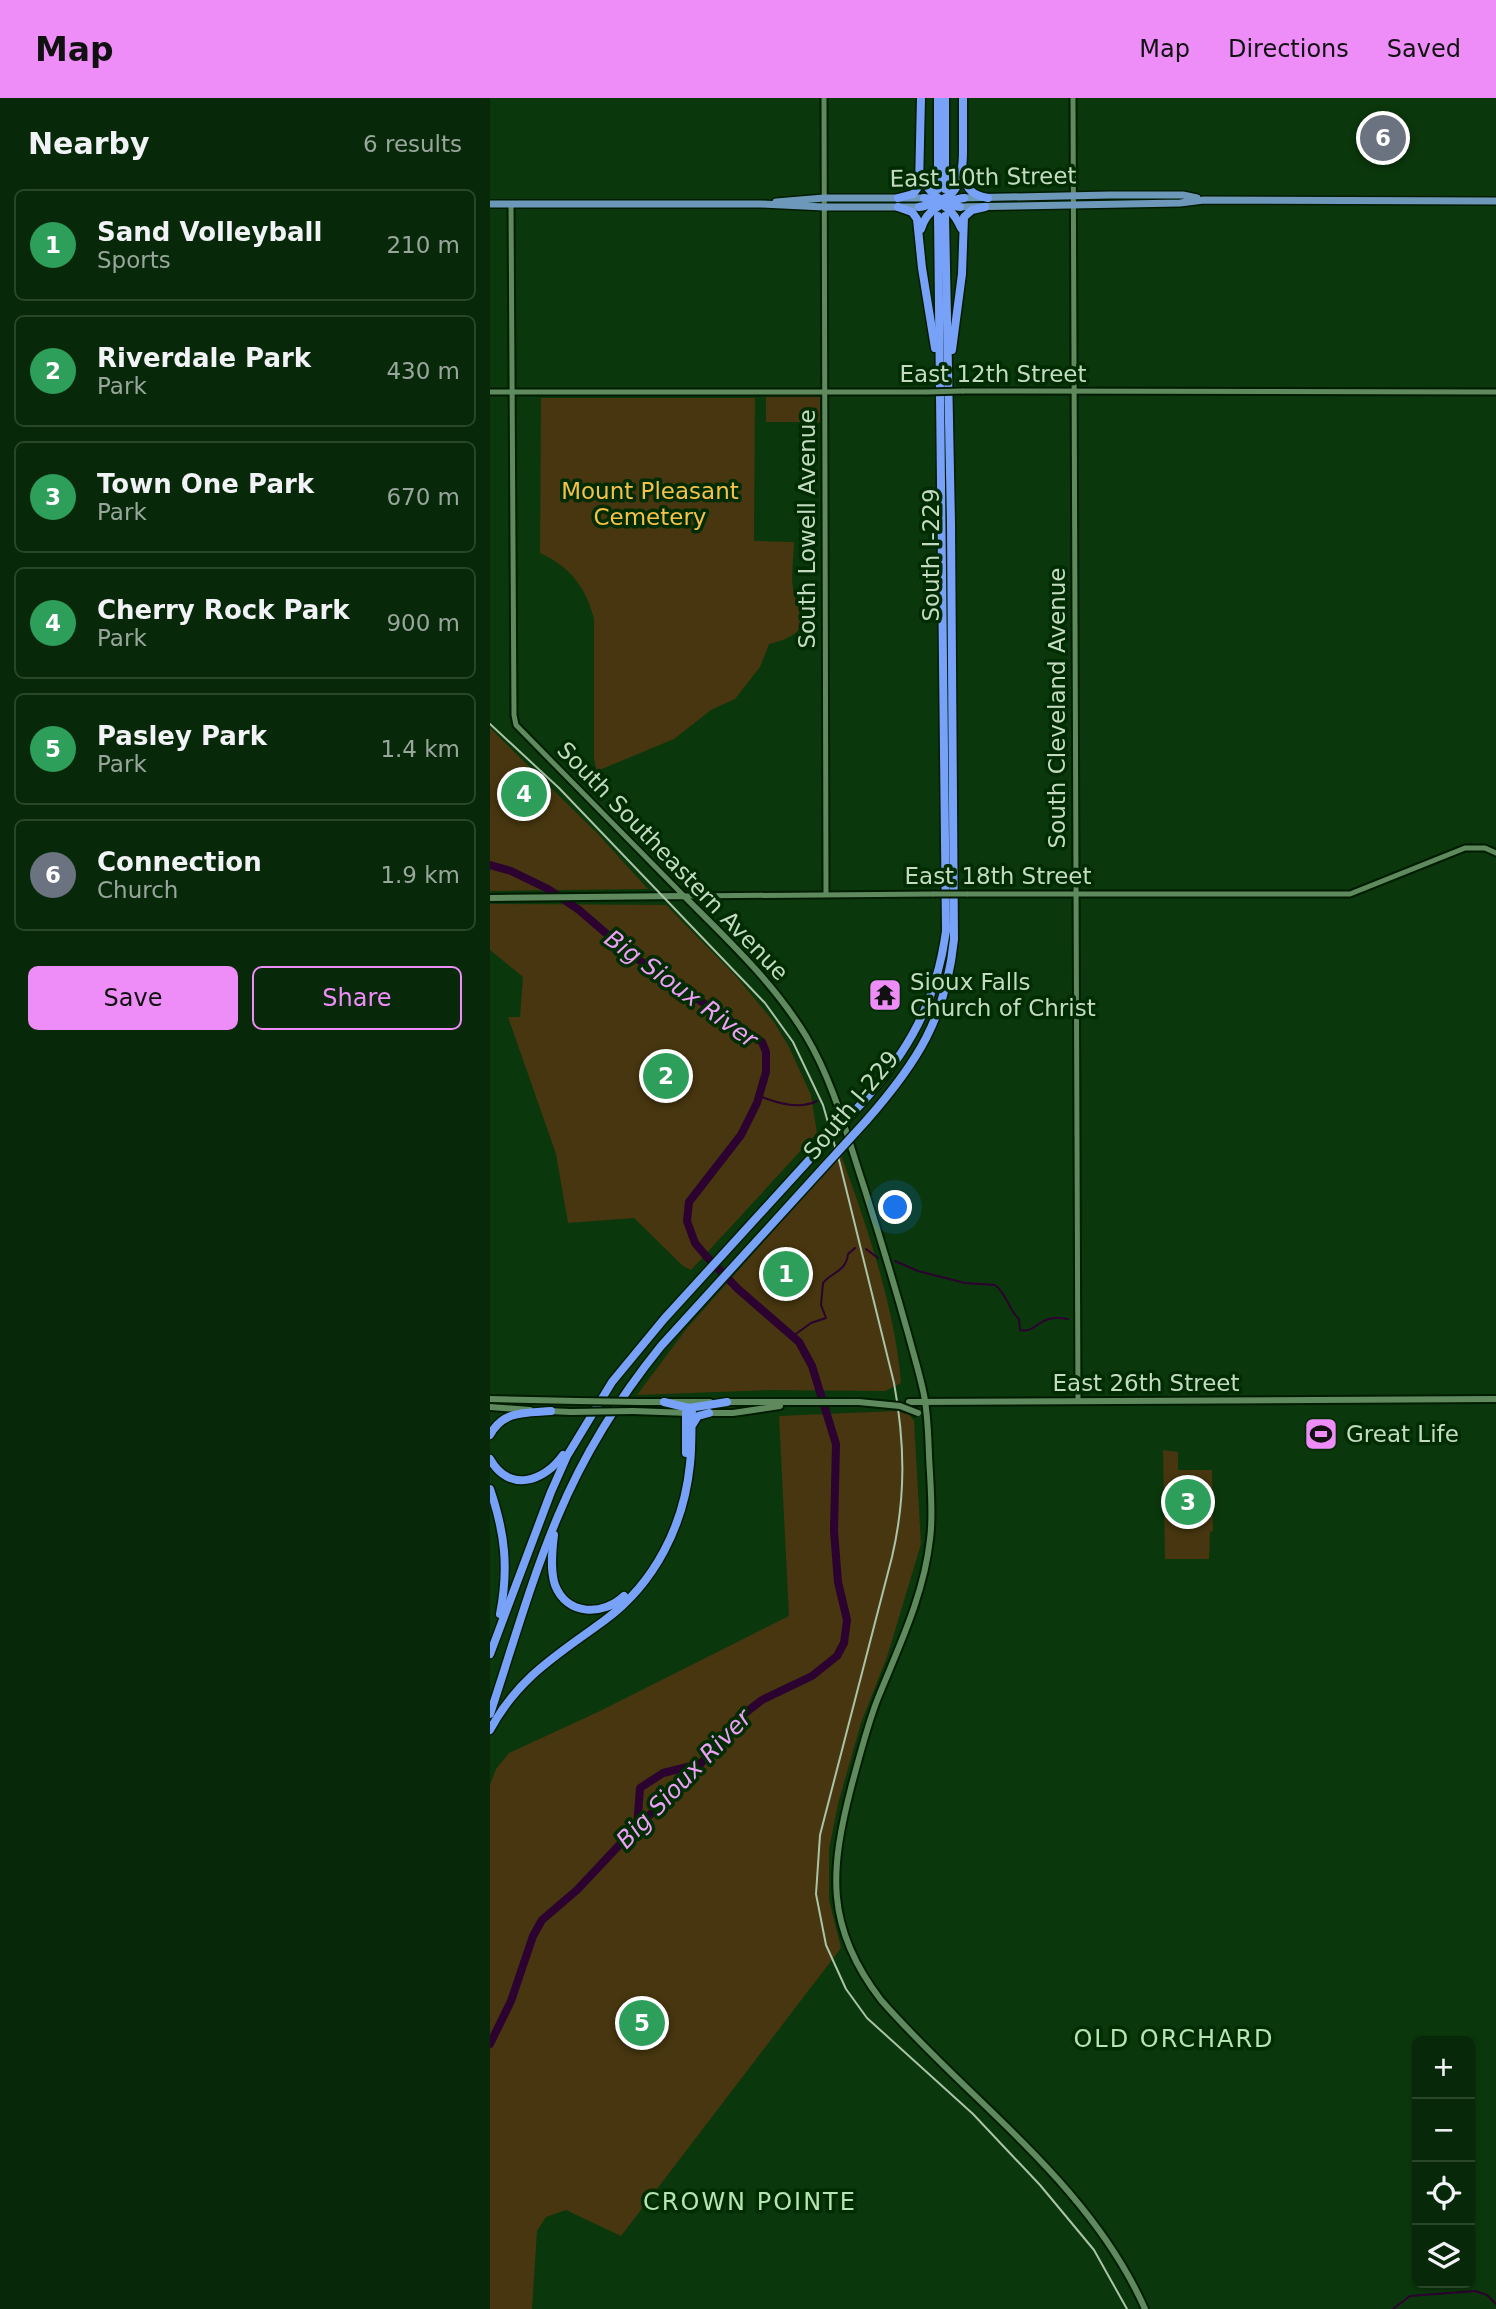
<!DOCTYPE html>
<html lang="en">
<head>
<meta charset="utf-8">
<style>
	body { margin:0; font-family:"DejaVu Sans",sans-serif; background:#113112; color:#f1f3f6 }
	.controls { position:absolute; right:21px; bottom:21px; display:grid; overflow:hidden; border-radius:10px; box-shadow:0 2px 5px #0004 }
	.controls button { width:63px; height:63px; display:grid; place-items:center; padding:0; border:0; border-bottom:2px solid #29452a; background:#082909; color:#f1f3f6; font:35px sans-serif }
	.you { position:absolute; left:406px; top:1110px; width:24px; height:24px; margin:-18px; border:5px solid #fff; border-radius:50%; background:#1a73e8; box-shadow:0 0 0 10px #1a73e833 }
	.badge { display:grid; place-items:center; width:46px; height:46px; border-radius:50%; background:#ee8cf8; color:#fff; font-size:23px; font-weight:700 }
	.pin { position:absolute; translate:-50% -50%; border:4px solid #fff; box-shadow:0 2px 7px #0006 }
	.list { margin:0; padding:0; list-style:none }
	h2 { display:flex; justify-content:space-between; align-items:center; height:91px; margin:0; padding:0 28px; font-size:30px }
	h2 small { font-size:23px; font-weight:400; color:#98a69c }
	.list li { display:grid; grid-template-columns:46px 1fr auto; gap:21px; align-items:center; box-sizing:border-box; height:112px; margin:0 14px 14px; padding:0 14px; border:2px solid #29452a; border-radius:10px }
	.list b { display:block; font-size:26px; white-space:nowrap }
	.list p { margin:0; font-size:23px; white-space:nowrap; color:#98a69c }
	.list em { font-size:23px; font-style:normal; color:#98a69c }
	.actions { display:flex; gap:14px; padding:21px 28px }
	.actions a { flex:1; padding:16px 0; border:2px solid #ee8cf8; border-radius:10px; text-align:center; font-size:24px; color:#ee8cf8 }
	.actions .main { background:#ee8cf8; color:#111 }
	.icon { flex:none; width:38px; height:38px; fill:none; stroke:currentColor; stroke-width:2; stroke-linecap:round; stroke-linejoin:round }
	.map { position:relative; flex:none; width:1006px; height:2211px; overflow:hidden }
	header { display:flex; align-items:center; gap:42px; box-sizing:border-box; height:98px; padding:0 35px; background:#ee8cf8; color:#111 }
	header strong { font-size:33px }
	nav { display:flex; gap:38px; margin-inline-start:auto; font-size:24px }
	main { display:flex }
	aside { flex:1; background:#082909 }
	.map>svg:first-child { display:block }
	.green { fill:#47360f }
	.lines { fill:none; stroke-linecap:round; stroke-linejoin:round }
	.stream { stroke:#2b0230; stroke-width:2 }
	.river { stroke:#2b0230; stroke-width:8 }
	.tertiary-casing { stroke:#001c00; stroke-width:9 }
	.secondary-casing { stroke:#001c00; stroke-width:10 }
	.primary-casing { stroke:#001c00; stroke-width:10 }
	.motorway-casing { stroke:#001c00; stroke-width:11 }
	.tertiary { stroke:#5e8a5d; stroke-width:5 }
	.secondary { stroke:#5e8a5d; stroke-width:6 }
	.primary { stroke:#6e98ba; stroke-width:7 }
	.motorway { stroke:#78a2f8; stroke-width:8 }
	.rail { stroke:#aac4a8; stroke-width:2 }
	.tertiary-bridge-casing { stroke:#001c00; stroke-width:9; stroke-linecap:butt }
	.secondary-bridge-casing { stroke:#001c00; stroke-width:10; stroke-linecap:butt }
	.motorway-bridge-casing { stroke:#001c00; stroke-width:11; stroke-linecap:butt }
	.tertiary-bridge { stroke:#5e8a5d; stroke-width:5 }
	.secondary-bridge { stroke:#5e8a5d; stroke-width:6 }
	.motorway-bridge { stroke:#78a2f8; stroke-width:8 }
	.labels { text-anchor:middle; stroke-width:7; stroke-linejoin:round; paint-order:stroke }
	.street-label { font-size:23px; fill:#c4dbc2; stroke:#002c02 }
	.park-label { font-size:23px; fill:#f8c047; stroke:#002c02 }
	.poi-label { font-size:23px; fill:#c4dbc2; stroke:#002c02; text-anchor:start }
	.water-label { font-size:24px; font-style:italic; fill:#ed9ef6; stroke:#002c02 }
	.neighbourhood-label { font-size:24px; letter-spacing:2px; fill:#b6e5b3; stroke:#002c02 }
</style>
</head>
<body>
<header>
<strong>Map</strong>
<nav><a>Map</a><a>Directions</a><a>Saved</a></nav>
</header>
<main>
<aside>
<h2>Nearby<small>6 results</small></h2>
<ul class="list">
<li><span class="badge" style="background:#2e9e5b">1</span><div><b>Sand Volleyball</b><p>Sports</p></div><em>210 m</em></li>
<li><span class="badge" style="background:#2e9e5b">2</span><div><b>Riverdale Park</b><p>Park</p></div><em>430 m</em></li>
<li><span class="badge" style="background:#2e9e5b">3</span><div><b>Town One Park</b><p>Park</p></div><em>670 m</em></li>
<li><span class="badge" style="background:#2e9e5b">4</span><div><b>Cherry Rock Park</b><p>Park</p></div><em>900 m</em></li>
<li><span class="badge" style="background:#2e9e5b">5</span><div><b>Pasley Park</b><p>Park</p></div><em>1.4 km</em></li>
<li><span class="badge" style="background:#6b7280">6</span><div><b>Connection</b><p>Church</p></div><em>1.9 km</em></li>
</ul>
<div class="actions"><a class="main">Save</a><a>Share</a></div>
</aside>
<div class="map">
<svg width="1006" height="2211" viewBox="0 0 1006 2211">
	<rect width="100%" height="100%" fill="#0b370c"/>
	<!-- green -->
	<g class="green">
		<rect x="276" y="299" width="54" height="25"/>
		<path d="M51,300H265L264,443L304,444C304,458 300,482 304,495C305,501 311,505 312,510C319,534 297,542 279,546L270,569L245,601L221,612L184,641L107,673L104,662V521C96,489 80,469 50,455Z"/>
		<path d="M0,630L108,736L158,791L0,793Z"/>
		<path d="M0,806L176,807L245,877L284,924L299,949L321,997L327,1035L201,1172L193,1168L144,1120L78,1125L66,1056L18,919H30L33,879L0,852Z"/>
		<path d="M351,1057C377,1128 405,1210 411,1285L395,1293L280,1292L147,1297L197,1230Z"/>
		<path d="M405,1313L419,1316L424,1323L431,1446L397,1559L371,1625L348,1706L339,1751V1802L351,1850L131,2138L76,2112L56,2119L47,2133L42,2211H0V1687L6,1671L19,1655L110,1613L299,1518L289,1318Z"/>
		<path d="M673,1352L688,1354V1372H722L723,1433L720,1434L719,1461H675Z"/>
	</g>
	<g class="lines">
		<!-- stream -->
		<g class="stream">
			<path d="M269,998C287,1005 309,1012 327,1003"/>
			<path d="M376,1151L388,1160"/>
			<path d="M405,1163L428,1173L475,1185L505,1187C517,1196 518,1211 529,1221L530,1232C543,1235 547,1224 559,1221C565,1219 572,1220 578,1221"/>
			<path d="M303,1238L321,1225L336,1220L331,1207L333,1185C343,1173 356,1174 358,1156L365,1150"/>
			<path d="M903,2211L920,2198L985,2193L997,2197L1006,2206"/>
		</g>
		<!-- river -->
		<g class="river">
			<path d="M0,767L21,773L58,791L89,812L140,856L272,944L276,954V974L267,1005L251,1037L199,1104L197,1123L205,1145L216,1158L248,1191L309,1244L322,1268L346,1346L344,1433L348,1484L357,1522L354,1545L347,1558L322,1578L272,1602L246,1622L190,1691L149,1726L87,1792L52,1822L43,1838L21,1903L0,1946"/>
			<path d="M147,1729L150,1690L173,1675L210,1666"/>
		</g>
		<defs>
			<g id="tertiary">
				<path d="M334,0L336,796"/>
				<path d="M583,0L588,1303"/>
				<path d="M21,106L24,617L26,627L194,798L444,796"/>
				<path d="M472,293L1006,294"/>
				<path d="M0,294H437"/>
				<path d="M477,796H860L975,750H995L1006,755"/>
			</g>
			<g id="secondary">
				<path d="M0,800L194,798C238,842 284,885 316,938C344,985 357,1038 374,1089C390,1139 405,1189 419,1239C424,1258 430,1277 434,1297C439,1322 438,1349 440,1375C441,1397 443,1419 440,1441C434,1497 409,1548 388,1600C377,1628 370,1657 362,1686C340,1771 334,1828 391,1902C480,2004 599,2084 655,2211"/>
				<path d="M0,1301L87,1303"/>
				<path d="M149,1304H220"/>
				<path d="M235,1304H369"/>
				<path d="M419,1304L1006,1301"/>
				<path d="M0,1309L40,1312"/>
				<path d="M58,1313L81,1314"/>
				<path d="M143,1313L199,1315"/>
				<path d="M217,1315H243L290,1308"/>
			</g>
			<g id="primary">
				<path d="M471,100L620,97H693L707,100"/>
				<path d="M286,104L334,100H438"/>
				<path d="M0,106H271L334,109H433"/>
				<path d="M466,109L690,105L714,102L1006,103"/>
			</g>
			<g id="motorway">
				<path d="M448,0V91"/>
				<path d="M473,76C477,92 482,97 498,100"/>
				<path d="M432,78C439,97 451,104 470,109"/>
				<path d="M455,91V0"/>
				<path d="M408,100L423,96L429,88L431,0"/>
				<path d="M434,100C452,103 464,113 471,130"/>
				<path d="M408,109L422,114L427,121L432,170L445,250"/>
				<path d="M429,109C467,102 473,87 473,51C473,34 473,17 473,0"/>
				<path d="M431,131C437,110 455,103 474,100"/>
				<path d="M462,252L472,176L474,119L482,112L495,109"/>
				<path d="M371,1006C419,953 446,905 456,833L448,118"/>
				<path d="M376,1023C427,965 456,920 464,841L461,425L455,118"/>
				<path d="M174,1304L199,1310L237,1304"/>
				<path d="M203,1326L208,1318L219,1315"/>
				<path d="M0,1337C13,1312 36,1315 61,1313"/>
				<path d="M196,1355V1315L199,1310"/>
				<path d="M0,1361C19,1395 54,1384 73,1357"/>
				<path d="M0,1391C15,1435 19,1470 10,1516"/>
				<path d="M64,1437C62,1453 60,1472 65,1487C77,1518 113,1518 134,1498"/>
				<path d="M0,1556L61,1394L77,1358L122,1284L174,1221L330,1050"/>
				<path d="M0,1616C22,1550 41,1482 68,1418C94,1356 129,1300 171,1248L334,1069"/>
				<path d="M0,1632C28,1579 69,1556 115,1522C165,1485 194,1427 200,1366C202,1348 201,1330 202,1312L199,1310"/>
			</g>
		</defs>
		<!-- tertiary casing -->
		<use href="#tertiary" class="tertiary-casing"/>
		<!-- secondary casing -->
		<use href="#secondary" class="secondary-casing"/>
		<!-- primary casing -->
		<use href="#primary" class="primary-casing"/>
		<!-- motorway casing -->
		<use href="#motorway" class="motorway-casing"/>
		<!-- tertiary -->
		<use href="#tertiary" class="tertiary"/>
		<!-- secondary -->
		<use href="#secondary" class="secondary"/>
		<!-- primary -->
		<use href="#primary" class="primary"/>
		<!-- motorway -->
		<use href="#motorway" class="motorway"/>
		<!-- rail -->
		<path class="rail" d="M0,626L69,690L275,905L303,944L333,1007L350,1066L404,1285C415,1345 416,1399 402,1459L330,1737L326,1796L336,1847L356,1891L377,1920L483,2016L550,2087L604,2152L637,2211"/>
		<defs>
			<g id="tertiary-bridge">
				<path d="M437,294L472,293"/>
				<path d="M444,796H477"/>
			</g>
			<g id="secondary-bridge">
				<path d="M87,1303L149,1304"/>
				<path d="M369,1304L410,1308L428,1315"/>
				<path d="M81,1314L143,1313"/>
			</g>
			<g id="motorway-bridge">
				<path d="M330,1050L371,1006"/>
				<path d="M334,1069L376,1023"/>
			</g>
		</defs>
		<!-- tertiary-bridge casing -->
		<use href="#tertiary-bridge" class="tertiary-bridge-casing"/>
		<!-- secondary-bridge casing -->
		<use href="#secondary-bridge" class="secondary-bridge-casing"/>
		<!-- motorway-bridge casing -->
		<use href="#motorway-bridge" class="motorway-bridge-casing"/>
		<!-- tertiary-bridge -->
		<use href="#tertiary-bridge" class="tertiary-bridge"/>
		<!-- secondary-bridge -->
		<use href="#secondary-bridge" class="secondary-bridge"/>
		<!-- motorway-bridge -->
		<use href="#motorway-bridge" class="motorway-bridge"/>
	</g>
	<!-- icons -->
	<defs>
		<symbol id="temple-square" viewBox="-11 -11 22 22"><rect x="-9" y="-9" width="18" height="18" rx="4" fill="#ee8cf8" stroke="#002c02"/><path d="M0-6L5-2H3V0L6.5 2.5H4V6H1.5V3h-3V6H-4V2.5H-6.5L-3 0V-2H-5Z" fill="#111"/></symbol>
		<symbol id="stadium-square" viewBox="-11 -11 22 22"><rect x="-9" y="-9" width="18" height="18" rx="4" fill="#ee8cf8" stroke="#002c02"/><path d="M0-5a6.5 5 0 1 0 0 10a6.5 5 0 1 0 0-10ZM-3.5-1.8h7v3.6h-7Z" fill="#111"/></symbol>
	</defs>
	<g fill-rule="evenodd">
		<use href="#temple-square" x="376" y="878" width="38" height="38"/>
		<use href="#stadium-square" x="812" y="1317" width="38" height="38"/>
	</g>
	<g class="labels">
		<!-- street labels -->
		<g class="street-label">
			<text transform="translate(493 79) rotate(-1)" y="8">East 10th Street</text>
			<text x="503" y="284">East 12th Street</text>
			<text transform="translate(317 431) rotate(-90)" y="8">South Lowell Avenue</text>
			<text transform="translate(441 457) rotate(-90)" y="8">South I-229</text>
			<text transform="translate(567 610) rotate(-90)" y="8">South Cleveland Avenue</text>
			<text transform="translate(183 763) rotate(46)" y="8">South Southeastern Avenue</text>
			<text x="508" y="786">East 18th Street</text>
			<text transform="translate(361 1007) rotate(-50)" y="8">South I-229</text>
			<text x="656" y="1293">East 26th Street</text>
		</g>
		<!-- park labels -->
		<g class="park-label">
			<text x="160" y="401">Mount Pleasant<tspan x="160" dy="26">Cemetery</tspan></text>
		</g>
		<!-- poi labels -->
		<g class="poi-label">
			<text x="420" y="892">Sioux Falls<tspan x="420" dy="26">Church of Christ</tspan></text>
			<text x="856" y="1344">Great Life</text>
		</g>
		<!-- water labels -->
		<g class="water-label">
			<text transform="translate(191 891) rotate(36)" y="8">Big Sioux River</text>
			<text transform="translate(194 1681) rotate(-46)" y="8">Big Sioux River</text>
		</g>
		<!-- neighbourhood labels -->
		<g class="neighbourhood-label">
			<text x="684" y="1949">OLD ORCHARD</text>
			<text x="260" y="2112">CROWN POINTE</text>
		</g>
	</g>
</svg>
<div class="controls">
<button>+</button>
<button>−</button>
<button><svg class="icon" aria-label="locate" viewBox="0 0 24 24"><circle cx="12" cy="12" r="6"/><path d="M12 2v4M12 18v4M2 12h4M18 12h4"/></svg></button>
<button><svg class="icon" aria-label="layers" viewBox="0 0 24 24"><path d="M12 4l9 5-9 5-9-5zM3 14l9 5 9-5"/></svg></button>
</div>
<div class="you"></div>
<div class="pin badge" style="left:296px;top:1176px;background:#2e9e5b">1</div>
<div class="pin badge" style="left:176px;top:978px;background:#2e9e5b">2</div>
<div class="pin badge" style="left:698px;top:1404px;background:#2e9e5b">3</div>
<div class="pin badge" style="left:34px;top:696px;background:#2e9e5b">4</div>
<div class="pin badge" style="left:152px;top:1925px;background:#2e9e5b">5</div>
<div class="pin badge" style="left:893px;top:40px;background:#6b7280">6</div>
</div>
</main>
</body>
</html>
